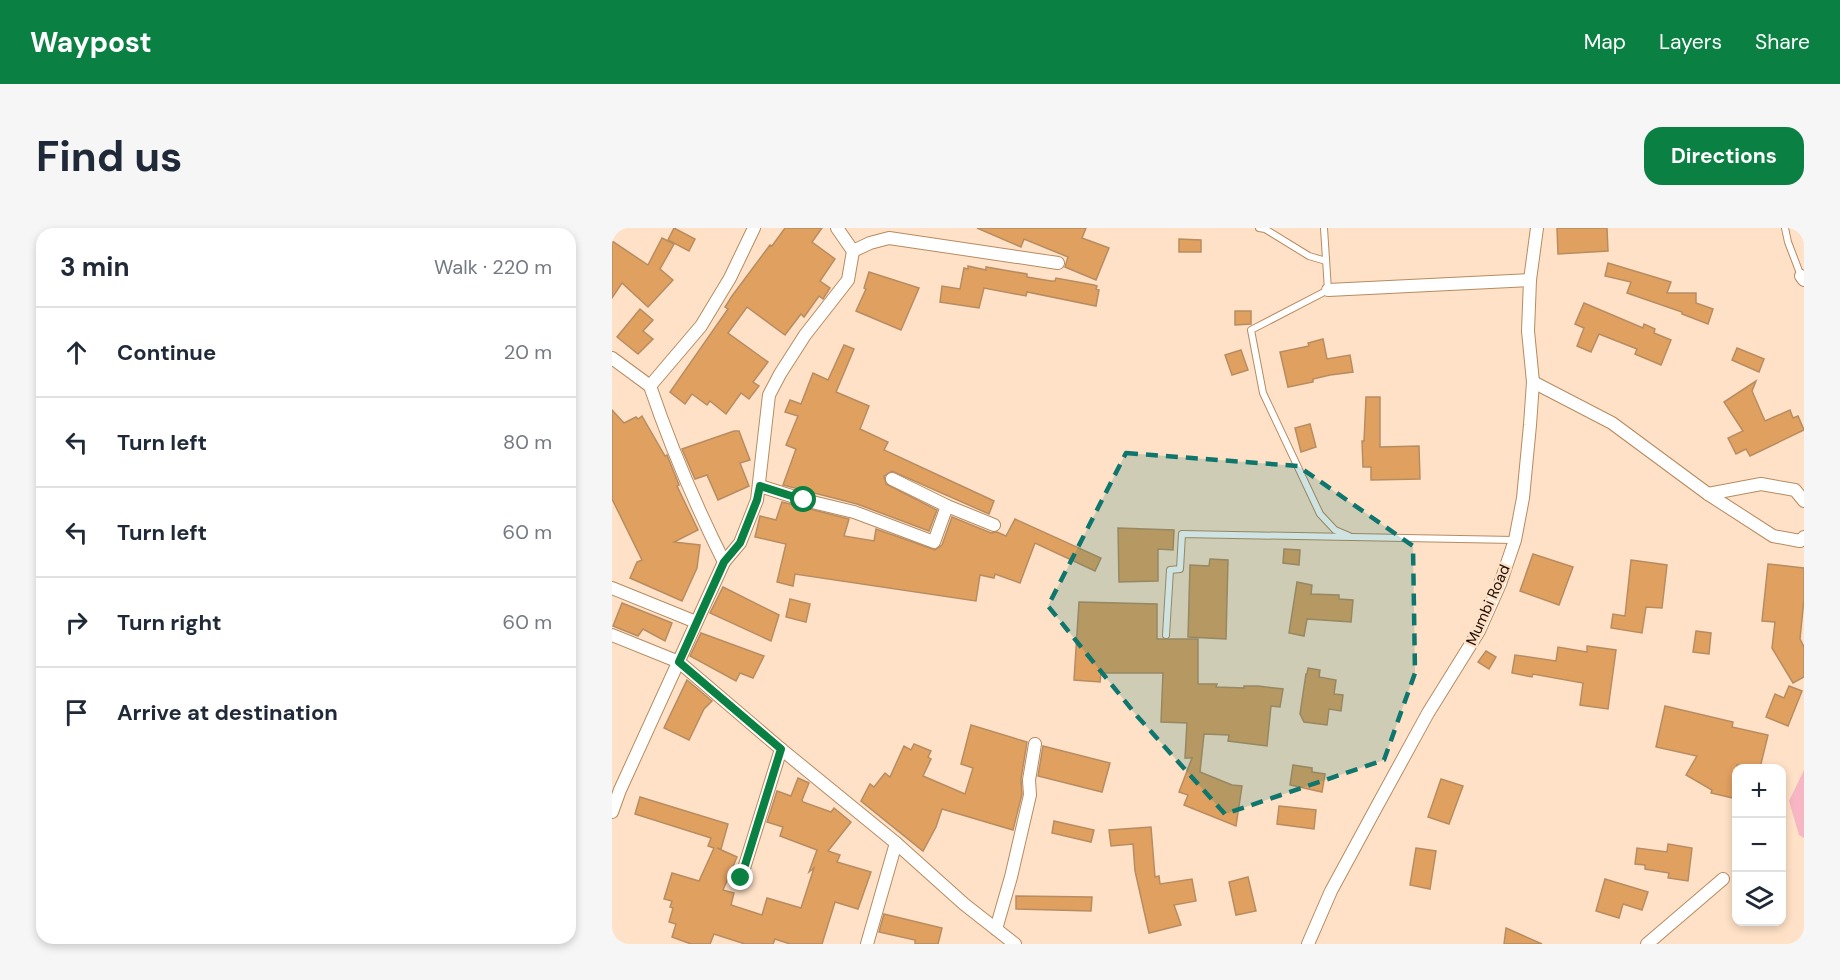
<!DOCTYPE html>
<html lang="en">
<head>
<meta charset="utf-8">
<style>
	body { margin:0; font-family:"DM Sans",sans-serif; background:#f6f6f7; color:#1f2937 }
	.controls { position:absolute; right:18px; bottom:18px; display:grid; overflow:hidden; border-radius:12px; box-shadow:0 3px 9px #0003 }
	.controls button { width:54px; height:54px; display:grid; place-items:center; padding:0; border:0; border-bottom:2px solid #e0e1e3; background:#fff; color:#1f2937; font:30px sans-serif }
	.stop { position:absolute; width:18px; height:18px; margin:-14px; border:4px solid #0b8043; border-radius:50%; background:#fff }
	.stop.end { background:#0b8043; border-color:#fff; box-shadow:0 2px 6px #0008 }
	.list { margin:0; padding:0; list-style:none }
	h2 { display:flex; justify-content:space-between; align-items:center; height:78px; margin:0; padding:0 24px; font-size:26px }
	h2 small { font-size:20px; font-weight:400; color:#747a83 }
	.list li { display:grid; grid-template-columns:39px 1fr auto; gap:18px; align-items:center; box-sizing:border-box; height:90px; padding:0 24px; border-top:2px solid #e0e1e3 }
	.list b { display:block; font-size:22px; white-space:nowrap }
	.list em { font-size:20px; font-style:normal; color:#747a83 }
	.icon { flex:none; width:33px; height:33px; fill:none; stroke:currentColor; stroke-width:2; stroke-linecap:round; stroke-linejoin:round }
	.map { position:relative; flex:none; width:1192px; height:716px; overflow:hidden; border-radius:18px }
	header { display:flex; align-items:center; gap:36px; box-sizing:border-box; height:84px; padding:0 30px; background:#0b8043; color:#fff }
	header strong { font-size:28px }
	nav { display:flex; gap:33px; margin-inline-start:auto; font-size:21px }
	.intro { display:flex; align-items:center; justify-content:space-between; box-sizing:border-box; height:144px; padding:0 36px }
	h1 { margin:0; font-size:42px }
	.button { padding:15px 27px; border-radius:18px; background:#0b8043; color:#fff; font-size:21px; font-weight:700 }
	main { display:flex; gap:36px; padding:0 36px }
	aside { flex:1; background:#fff; border-radius:18px; box-shadow:0 3px 9px #0003 }
	.map>svg:first-child { display:block }
	.green { fill:#f7b6c4 }
	.building { fill:#e0a060; stroke:#b88c61; stroke-width:1.5 }
	.lines { fill:none; stroke-linecap:round; stroke-linejoin:round }
	.lane-casing { stroke:#b78b60; stroke-width:8 }
	.street-casing { stroke:#b78b60; stroke-width:14 }
	.lane { stroke:#fff; stroke-width:6 }
	.street { stroke:#fff; stroke-width:12 }
	.route { stroke:#0b8043; stroke-width:8 }
	.marked { fill:#0f766e; fill-opacity:0.2; stroke:#0f766e; stroke-width:4.5; stroke-dasharray:12 8; stroke-linejoin:round }
	.labels { text-anchor:middle; stroke-width:5; stroke-linejoin:round; paint-order:stroke }
	.street-label { font-size:15px; fill:#1d0d00; stroke:#fee1c6 }
</style>
</head>
<body>
<header>
<strong>Waypost</strong>
<nav><a>Map</a><a>Layers</a><a>Share</a></nav>
</header>
<div class="intro"><h1>Find us</h1><a class="button">Directions</a></div>
<main>
<aside>
<h2>3 min<small>Walk · 220 m</small></h2>
<ul class="list">
<li><svg class="icon" aria-label="ahead" viewBox="0 0 24 24"><path d="M12 20V5M6 11l6-6 6 6"/></svg><div><b>Continue</b></div><em>20 m</em></li>
<li><svg class="icon" aria-label="left" viewBox="0 0 24 24"><path d="M17 20v-9H6M10 6l-5 5 5 5"/></svg><div><b>Turn left</b></div><em>80 m</em></li>
<li><svg class="icon" aria-label="left" viewBox="0 0 24 24"><path d="M17 20v-9H6M10 6l-5 5 5 5"/></svg><div><b>Turn left</b></div><em>60 m</em></li>
<li><svg class="icon" aria-label="right" viewBox="0 0 24 24"><path d="M7 20v-9h11M14 6l5 5-5 5"/></svg><div><b>Turn right</b></div><em>60 m</em></li>
<li><svg class="icon" aria-label="arrive" viewBox="0 0 24 24"><path d="M6 21V4h12l-3 4 3 4H6"/></svg><div><b>Arrive at destination</b></div></li>
</ul>
</aside>
<div class="map">
<svg width="1192" height="716" viewBox="0 0 1192 716">
	<rect width="100%" height="100%" fill="#fee1c6"/>
	<!-- green -->
	<path class="green" d="M1192,542V610L1187,607L1177,573Z"/>
	<!-- building -->
	<g class="building">
		<path d="M62,0L83,11L77,23L56,12Z"/>
		<path d="M173,0H210L200,14L223,31L208,53L218,60L211,71L207,68L192,89L189,86L173,107L135,79L116,105L156,134L141,154L147,158L137,171L129,165L114,186L98,173L95,177L80,166L73,176L58,164L116,81L113,79L120,68L158,17L160,18Z"/>
		<path d="M365,0H474L470,10L497,20L484,52L453,39L456,29L412,11L409,19Z"/>
		<path d="M945,0H995L996,23L946,26Z"/>
		<path d="M50,10L62,16L48,41L61,52L36,79L10,55L0,70V13L36,37Z"/>
		<path d="M567,11L589,12V24H567Z"/>
		<path d="M996,35L1059,54L1055,65H1084V75L1101,81L1096,96L1070,86V84L1015,65L1019,54L993,48Z"/>
		<path d="M356,38L374,42V39L415,46V49L439,53H443L444,50L482,57L485,58L484,61L487,62L484,78L415,64L414,68L372,60L367,80L328,74L330,58L348,61L352,40L356,41Z"/>
		<path d="M257,44L307,60L289,102L244,83L254,61L252,60Z"/>
		<path d="M972,75L1031,100L1032,96L1043,101L1042,105L1059,112L1049,137L1023,126L1025,121L987,106L979,124L965,118L972,100L963,96Z"/>
		<path d="M28,81L41,92L31,103L41,111L26,126L5,109Z"/>
		<path d="M623,83H639V96L623,97Z"/>
		<path d="M711,111L715,131L738,127L741,144L718,147L701,151V154L676,159L668,124L697,118L696,115Z"/>
		<path d="M232,117L242,121L224,164L257,178L248,201L276,214L272,222L382,273L377,286L280,243L272,248L274,256L325,282L317,303L245,276L171,257L184,221L174,217L186,188L173,184L178,172L189,176L201,145L216,152Z"/>
		<path d="M1125,120L1152,131L1147,144L1120,132Z"/>
		<path d="M629,122L636,142L620,147L613,127Z"/>
		<path d="M1144,153L1140,163L1153,193L1178,182L1181,190L1186,188L1192,202L1138,228L1134,221L1124,226L1116,210L1131,203L1112,174Z"/>
		<path d="M754,169H768V219L807,218L808,251L759,252V239H751L750,213H752Z"/>
		<path d="M0,182L12,195L24,189L26,191L30,188L53,228L55,227L67,257L65,258L86,302L62,314L88,317L85,340L70,373L18,350L25,334L30,332L0,271Z"/>
		<path d="M698,196L704,219L689,224L683,200Z"/>
		<path d="M122,203H127L138,232L128,235L137,258L106,272L95,247L83,251L70,221Z"/>
		<path d="M170,274L237,291L232,308L262,313L264,301L323,322L330,317L340,289L379,305L385,304L394,308L403,291L489,330L483,343L423,315L408,355L383,346L382,350L368,347L364,373L183,346L181,358L165,354L174,316L143,309L148,288L164,292Z"/>
		<path d="M506,300L562,302L561,322L546,321V353L507,354Z"/>
		<path d="M672,321L688,322L687,337L671,335Z"/>
		<path d="M921,326L961,339L947,377L908,363Z"/>
		<path d="M598,331L616,332L614,411L576,409L578,337L597,338Z"/>
		<path d="M1019,332L1055,337L1050,380L1034,379L1030,405L999,400L1001,386L1013,388Z"/>
		<path d="M1156,336L1192,340V371L1188,411L1192,419V449L1181,455L1160,420L1163,394L1150,393Z"/>
		<path d="M685,354L700,357L699,366L727,367V371L741,372L739,394L695,391L692,408L677,405Z"/>
		<path d="M111,359L167,387L159,413L98,385Z"/>
		<path d="M178,371L198,376L194,394L174,389Z"/>
		<path d="M467,374L545,376V411H586V456H605L604,459L632,460V458H646L671,461L668,479L659,478L655,518L616,513L617,507L592,506L588,544L620,557L630,558L624,598L572,577L576,567L567,564L580,530H573L575,495L549,494L551,445H489L488,454L462,452Z"/>
		<path d="M10,375L60,395L53,413L31,401L26,408L1,398Z"/>
		<path d="M1084,403L1099,405L1097,426L1081,424Z"/>
		<path d="M89,405L152,428L141,450L128,445L124,453L78,428Z"/>
		<path d="M975,418L1004,422L996,481L968,477L971,455L921,446L920,449L900,445L903,427L944,433L946,419L975,424Z"/>
		<path d="M874,423L884,429L877,441L866,434Z"/>
		<path d="M696,440L708,442L707,449L724,452L722,466L731,467L729,483L717,481L715,497L692,494L688,486L694,446H695Z"/>
		<path d="M75,452L100,473L92,481L77,512L52,500Z"/>
		<path d="M1177,458L1190,463L1176,498L1154,489L1163,466L1172,470Z"/>
		<path d="M1053,478L1121,494L1120,499L1156,507L1148,540L1125,537V571L1099,565L1100,562L1074,547L1085,528L1044,519Z"/>
		<path d="M359,497L415,514L409,551L410,566L401,602L330,581L324,599L311,623L249,573L258,556L262,559L273,545L278,549L292,518L299,522L302,516L319,523L316,529L319,531L311,548L353,566L361,540L349,536Z"/>
		<path d="M431,518L498,535L490,564L426,548Z"/>
		<path d="M681,537L700,540V544L713,546L710,564L678,557Z"/>
		<path d="M186,550L197,555L190,572L191,574L219,584L222,580L239,594L216,623L228,627L225,634L259,644L246,681L223,674L210,716H178L163,711L161,716H133L102,706L98,716H79L60,709L64,696L57,694L61,680L58,679L60,673L52,671L60,645L87,653L102,620L96,618L99,610L23,586L28,569L116,596L109,621L105,620L125,629L111,662L122,665L119,677L150,687L155,670L189,680L202,640L197,644L205,622L168,608L171,599L155,594L165,563L179,568Z"/>
		<path d="M829,551L851,558L837,596L816,589Z"/>
		<path d="M667,578L704,582L702,601L665,596Z"/>
		<path d="M442,593L482,602L479,614L440,605Z"/>
		<path d="M539,599L543,649L547,648L548,656L580,651L584,673L562,677L569,697L537,705L523,643L521,616L499,618L497,602Z"/>
		<path d="M1056,616L1080,620L1076,653L1056,650L1057,645L1033,641V637L1023,636L1025,620L1055,624Z"/>
		<path d="M804,620L824,623L818,661L798,657Z"/>
		<path d="M636,649L644,683L624,687L617,654Z"/>
		<path d="M993,651L1036,664L1030,682L1011,676L1007,690L984,683Z"/>
		<path d="M404,668L480,669L479,683L404,681Z"/>
		<path d="M272,686L330,700L326,716H303V712L267,704Z"/>
		<path d="M894,700L930,716H892Z"/>
	</g>
	<g class="lines">
		<defs>
			<g id="lane">
				<path d="M647,0L653,1L697,28L714,33"/>
				<path d="M712,0L716,62L639,102L651,165L708,286L723,302L737,308"/>
				<path d="M1173,0L1176,14L1189,48"/>
				<path d="M554,407L558,342L568,341L570,306L902,312"/>
			</g>
			<g id="street">
				<path d="M241,23L258,15L277,10L446,35"/>
				<path d="M1189,48L1192,52"/>
				<path d="M716,62L918,52"/>
				<path d="M0,130L38,158"/>
				<path d="M921,154L1000,195L1096,266L1161,308L1188,313L1192,309"/>
				<path d="M280,251L335,278L382,297"/>
				<path d="M148,258L192,272L242,284L322,314L335,278"/>
				<path d="M1096,266L1149,256L1183,262L1192,273"/>
				<path d="M112,334L128,315L145,272L157,167L168,146L193,107L236,52L241,23L225,0"/>
				<path d="M0,360L84,394"/>
				<path d="M0,407L67,434L169,521L284,615L352,676L403,716"/>
				<path d="M0,584L8,562L112,334C83,276 59,220 38,158L89,98L118,50L142,0"/>
				<path d="M129,650L169,521"/>
				<path d="M384,701L399,649L418,567L417,552L423,516"/>
				<path d="M255,716L284,615"/>
				<path d="M696,716L719,663L764,580L816,485L867,403L888,356L903,312L911,270L918,197L921,154L916,103L918,52L925,0"/>
				<path d="M1035,716L1111,651"/>
			</g>
		</defs>
		<!-- lane casing -->
		<use href="#lane" class="lane-casing"/>
		<!-- street casing -->
		<use href="#street" class="street-casing"/>
		<!-- lane -->
		<use href="#lane" class="lane"/>
		<!-- street -->
		<use href="#street" class="street"/>
	</g>
	<g class="lines">
		<!-- route -->
		<path class="route" d="M129,650L169,521L67,434L112,334L128,315L145,272L148,258L192,272"/>
	</g>
	<!-- marked area -->
	<path class="marked" d="M514,225L686,238L801,318L803,445L772,532L613,586L525,488L436,378Z"/>
	<g class="labels">
		<!-- street labels -->
		<g class="street-label">
			<text transform="translate(876 377) rotate(-66)" y="5">Mumbi Road</text>
		</g>
	</g>
</svg>
<div class="controls">
<button>+</button>
<button>−</button>
<button><svg class="icon" aria-label="layers" viewBox="0 0 24 24"><path d="M12 4l9 5-9 5-9-5zM3 14l9 5 9-5"/></svg></button>
</div>
<div class="stop" style="left:192px;top:272px"></div>
<div class="stop end" style="left:129px;top:650px"></div>
</div>
</main>
</body>
</html>
